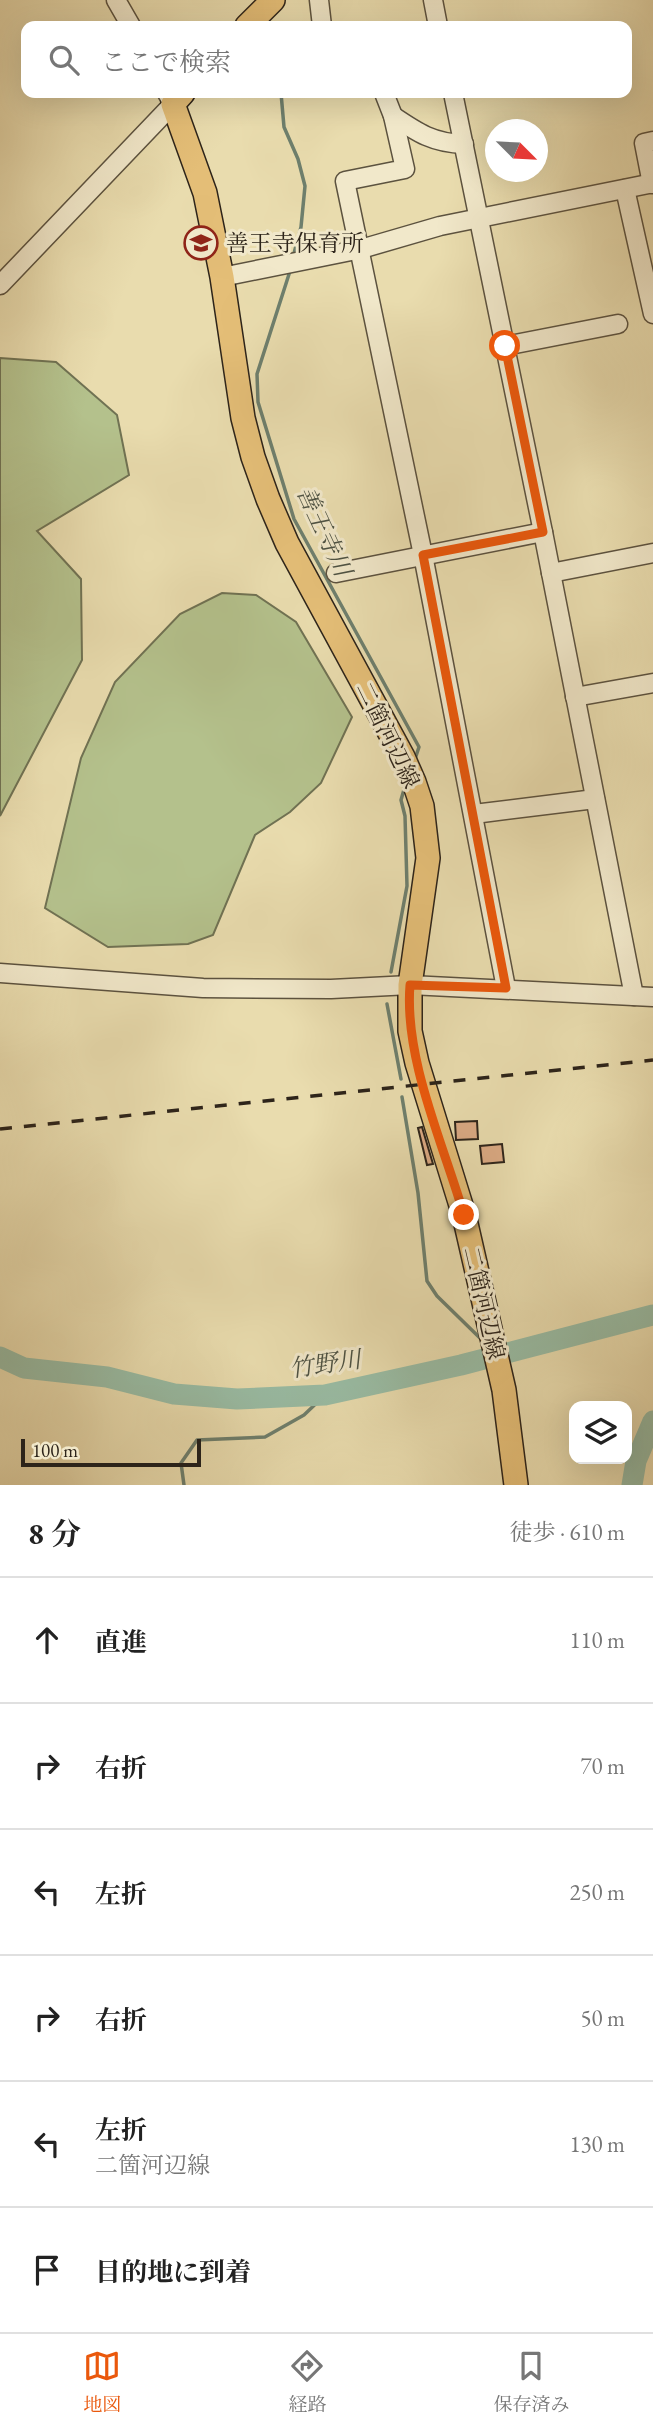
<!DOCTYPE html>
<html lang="ja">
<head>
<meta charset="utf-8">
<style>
	body { margin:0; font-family:"EB Garamond","Noto Serif JP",serif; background:#f2f2f2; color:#222 }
	.controls { position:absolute; right:21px; bottom:21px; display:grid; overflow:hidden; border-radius:14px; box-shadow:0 7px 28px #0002 }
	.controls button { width:63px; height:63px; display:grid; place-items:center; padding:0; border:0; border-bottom:2px solid #e0e0e0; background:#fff; color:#222; font:35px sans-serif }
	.compass { position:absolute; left:485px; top:119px; width:63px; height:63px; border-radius:50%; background:#fff; box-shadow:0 7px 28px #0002; rotate:114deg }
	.scale { position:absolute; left:21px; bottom:18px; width:180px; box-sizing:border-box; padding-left:7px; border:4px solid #2d241a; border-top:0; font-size:19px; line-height:24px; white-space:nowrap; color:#2d241a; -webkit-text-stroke:5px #f1e8ca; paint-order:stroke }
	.stop { position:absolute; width:21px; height:21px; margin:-16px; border:5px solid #ea580c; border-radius:50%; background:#fff }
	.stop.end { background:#ea580c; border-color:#fff; box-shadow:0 2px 7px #0008 }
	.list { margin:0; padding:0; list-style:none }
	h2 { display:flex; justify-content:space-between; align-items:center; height:91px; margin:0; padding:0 28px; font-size:30px }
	h2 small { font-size:23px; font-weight:400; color:#767676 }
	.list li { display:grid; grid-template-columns:46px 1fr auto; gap:21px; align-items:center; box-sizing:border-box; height:126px; padding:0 28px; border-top:2px solid #e0e0e0 }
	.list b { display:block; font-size:26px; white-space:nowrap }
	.list p { margin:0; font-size:23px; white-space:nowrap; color:#767676 }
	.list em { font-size:23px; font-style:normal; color:#767676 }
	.icon { flex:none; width:38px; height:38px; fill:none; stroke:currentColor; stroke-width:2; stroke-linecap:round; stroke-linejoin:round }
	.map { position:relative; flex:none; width:653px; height:1485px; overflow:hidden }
	.search { position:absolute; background:#fff; box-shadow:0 7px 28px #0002; left:21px; right:21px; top:21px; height:77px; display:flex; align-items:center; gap:18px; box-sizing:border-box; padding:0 24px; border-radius:14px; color:#767676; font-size:26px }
	.sheet { height:847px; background:#fff }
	nav { display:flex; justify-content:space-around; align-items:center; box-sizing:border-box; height:98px; border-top:2px solid #e0e0e0; background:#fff; font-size:19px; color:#767676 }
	nav a { display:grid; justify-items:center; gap:4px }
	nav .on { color:#ea580c }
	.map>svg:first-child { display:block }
	.green { fill:#b4c18c; stroke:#707253; stroke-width:2 }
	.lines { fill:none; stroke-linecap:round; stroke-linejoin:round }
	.stream { stroke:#6e7f6d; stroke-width:3.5 }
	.river { stroke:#99bca4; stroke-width:21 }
	.building { fill:#dcab85; stroke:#2d241a; stroke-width:2 }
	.minor-casing { stroke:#5c523f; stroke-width:21 }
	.major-casing { stroke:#2d241a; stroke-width:26 }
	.minor { stroke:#f1e8ca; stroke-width:18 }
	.major { stroke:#e4be77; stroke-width:23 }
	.rail { stroke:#2d241a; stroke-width:3.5; stroke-dasharray:12 12; stroke-linecap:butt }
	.route { stroke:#ea580c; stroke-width:9 }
	.labels { text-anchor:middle; stroke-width:6; stroke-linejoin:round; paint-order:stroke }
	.poi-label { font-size:23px; fill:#2d241a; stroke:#f1e8ca; text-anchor:start }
	.street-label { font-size:23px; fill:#2d241a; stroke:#f1e8ca }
	.water-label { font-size:24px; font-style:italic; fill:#4d5243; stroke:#f1e8ca }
</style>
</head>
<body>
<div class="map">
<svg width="653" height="1485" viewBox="0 0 653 1485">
	<rect width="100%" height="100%" fill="#e9dcae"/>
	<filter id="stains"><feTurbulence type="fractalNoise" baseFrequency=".00286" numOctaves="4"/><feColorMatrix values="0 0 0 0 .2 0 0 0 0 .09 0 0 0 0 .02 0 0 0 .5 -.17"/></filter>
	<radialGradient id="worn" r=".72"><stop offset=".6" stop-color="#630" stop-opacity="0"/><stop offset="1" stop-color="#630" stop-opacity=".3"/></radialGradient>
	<!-- green -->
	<g class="green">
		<path d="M0,358L56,362L117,415L129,475L37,531L81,579L82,660L0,816Z"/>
		<path d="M222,593L256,595L296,622L352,717L321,783L290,812L255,835L213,935L188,944L108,947L45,908L81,758L115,682L180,614Z"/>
	</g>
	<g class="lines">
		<!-- stream -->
		<g class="stream">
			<path d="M281,93L284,127L298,159L305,186L301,227L293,257"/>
			<path d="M291,268L257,374L258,402L294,519L419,747L415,759"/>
			<path d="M391,972L407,886L405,816L401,800L405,786"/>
			<path d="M387,1004L401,1079"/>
			<path d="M402,1097L418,1193L427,1281L437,1296L482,1340"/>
			<path d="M184,1485L181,1463L197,1440L265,1437L304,1415L325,1395"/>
		</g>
		<!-- river -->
		<g class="river">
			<path d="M0,1357L24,1368L107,1377L174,1394L237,1399L325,1395L461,1365L653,1315"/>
			<path d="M632,1485L636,1461L653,1421"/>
		</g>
	</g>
	<!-- building -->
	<g class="building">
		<path d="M477,1121L478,1139L456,1140L455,1122Z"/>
		<path d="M422,1127L433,1164L427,1165L418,1128Z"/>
		<path d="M502,1144L504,1162L482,1164L480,1146Z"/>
	</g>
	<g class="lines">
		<defs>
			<g id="minor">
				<path d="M116,0L131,26"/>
				<path d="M319,0L322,26"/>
				<path d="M433,0L438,26"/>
				<path d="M384,93L393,116L405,169L345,181L423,555L506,988"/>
				<path d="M453,93L543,532L634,996"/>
				<path d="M393,116C418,133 433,143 464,144"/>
				<path d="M652,184L644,143L653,141"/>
				<path d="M625,189L653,314"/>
				<path d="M222,277L361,249L440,226L653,183"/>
				<path d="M0,285L173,104L167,93"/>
				<path d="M505,346L618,324"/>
				<path d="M336,573L543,532"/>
				<path d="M551,573L653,553"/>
				<path d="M575,697L653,683"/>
				<path d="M474,814L595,799"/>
				<path d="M0,973L203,988L331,989L410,985L653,997"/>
			</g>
			<g id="major">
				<path d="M247,26L273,0"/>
				<path d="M183,93L173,104L205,193L222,277L243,418L253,457L268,499L287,543L403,757L414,782L422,806L428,858L410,985V1031L417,1063L464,1215L504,1390L516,1485"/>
			</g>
		</defs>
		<!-- minor casing -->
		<use href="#minor" class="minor-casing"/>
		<!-- major casing -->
		<use href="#major" class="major-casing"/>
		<!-- minor -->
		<use href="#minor" class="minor"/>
		<!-- major -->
		<use href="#major" class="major"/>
		<!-- rail -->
		<path class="rail" d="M0,1129L653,1060"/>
	</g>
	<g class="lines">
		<!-- route -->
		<path class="route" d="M464,1215C443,1143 404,1059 410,985L506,988L423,555L543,532L505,346"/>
	</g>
	<!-- icons -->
	<defs>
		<symbol id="school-ring" viewBox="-11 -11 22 22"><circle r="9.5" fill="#f1e8ca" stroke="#8f2418" stroke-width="1.5"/><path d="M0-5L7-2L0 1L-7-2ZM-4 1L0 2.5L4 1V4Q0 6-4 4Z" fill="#8f2418"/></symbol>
	</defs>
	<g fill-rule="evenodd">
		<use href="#school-ring" x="182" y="224" width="38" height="38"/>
	</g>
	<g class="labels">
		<!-- poi labels -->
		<g class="poi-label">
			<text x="226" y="251">善王寺保育所</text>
		</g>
		<!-- street labels -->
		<g class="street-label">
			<text transform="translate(388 735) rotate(64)" y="8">二箇河辺線</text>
			<text transform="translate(484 1303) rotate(77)" y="8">二箇河辺線</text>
		</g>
		<!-- water labels -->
		<g class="water-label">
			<text transform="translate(324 531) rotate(65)" y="8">善王寺川</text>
			<text transform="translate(325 1364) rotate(-8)" y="8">竹野川</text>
		</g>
	</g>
	<rect width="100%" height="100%" filter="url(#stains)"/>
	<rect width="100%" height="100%" fill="url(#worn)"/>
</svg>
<div class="controls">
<button><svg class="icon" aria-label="layers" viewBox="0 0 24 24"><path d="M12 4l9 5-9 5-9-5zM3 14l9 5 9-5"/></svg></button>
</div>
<svg class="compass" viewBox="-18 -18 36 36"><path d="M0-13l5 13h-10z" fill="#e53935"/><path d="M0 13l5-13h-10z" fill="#767676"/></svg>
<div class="scale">100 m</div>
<div class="stop" style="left:505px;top:346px"></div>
<div class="stop end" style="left:464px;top:1215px"></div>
<div class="search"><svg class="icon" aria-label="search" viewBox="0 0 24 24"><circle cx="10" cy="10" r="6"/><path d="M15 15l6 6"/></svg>ここで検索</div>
</div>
<section class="sheet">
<h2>8 分<small>徒歩 · 610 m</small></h2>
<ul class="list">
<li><svg class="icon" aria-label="ahead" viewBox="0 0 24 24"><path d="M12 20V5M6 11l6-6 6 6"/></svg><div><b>直進</b></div><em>110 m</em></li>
<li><svg class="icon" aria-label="right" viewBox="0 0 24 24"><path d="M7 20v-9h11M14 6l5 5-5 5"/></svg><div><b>右折</b></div><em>70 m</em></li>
<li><svg class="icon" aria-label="left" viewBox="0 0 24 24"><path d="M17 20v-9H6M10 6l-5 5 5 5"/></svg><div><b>左折</b></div><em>250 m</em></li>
<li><svg class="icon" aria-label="right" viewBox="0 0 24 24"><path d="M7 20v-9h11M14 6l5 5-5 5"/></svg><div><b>右折</b></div><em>50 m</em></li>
<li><svg class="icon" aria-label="left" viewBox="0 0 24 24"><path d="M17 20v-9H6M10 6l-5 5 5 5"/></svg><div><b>左折</b><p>二箇河辺線</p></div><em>130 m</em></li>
<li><svg class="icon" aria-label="arrive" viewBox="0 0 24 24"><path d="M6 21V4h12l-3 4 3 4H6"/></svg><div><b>目的地に到着</b></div></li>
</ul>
</section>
<nav>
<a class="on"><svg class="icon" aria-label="map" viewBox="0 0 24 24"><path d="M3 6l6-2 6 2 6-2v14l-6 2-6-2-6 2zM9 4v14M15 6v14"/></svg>地図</a>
<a><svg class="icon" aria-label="directions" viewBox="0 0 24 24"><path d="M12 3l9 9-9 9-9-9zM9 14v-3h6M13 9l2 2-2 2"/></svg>経路</a>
<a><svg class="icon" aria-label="saved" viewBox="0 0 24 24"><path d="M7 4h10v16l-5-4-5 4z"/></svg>保存済み</a>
</nav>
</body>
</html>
